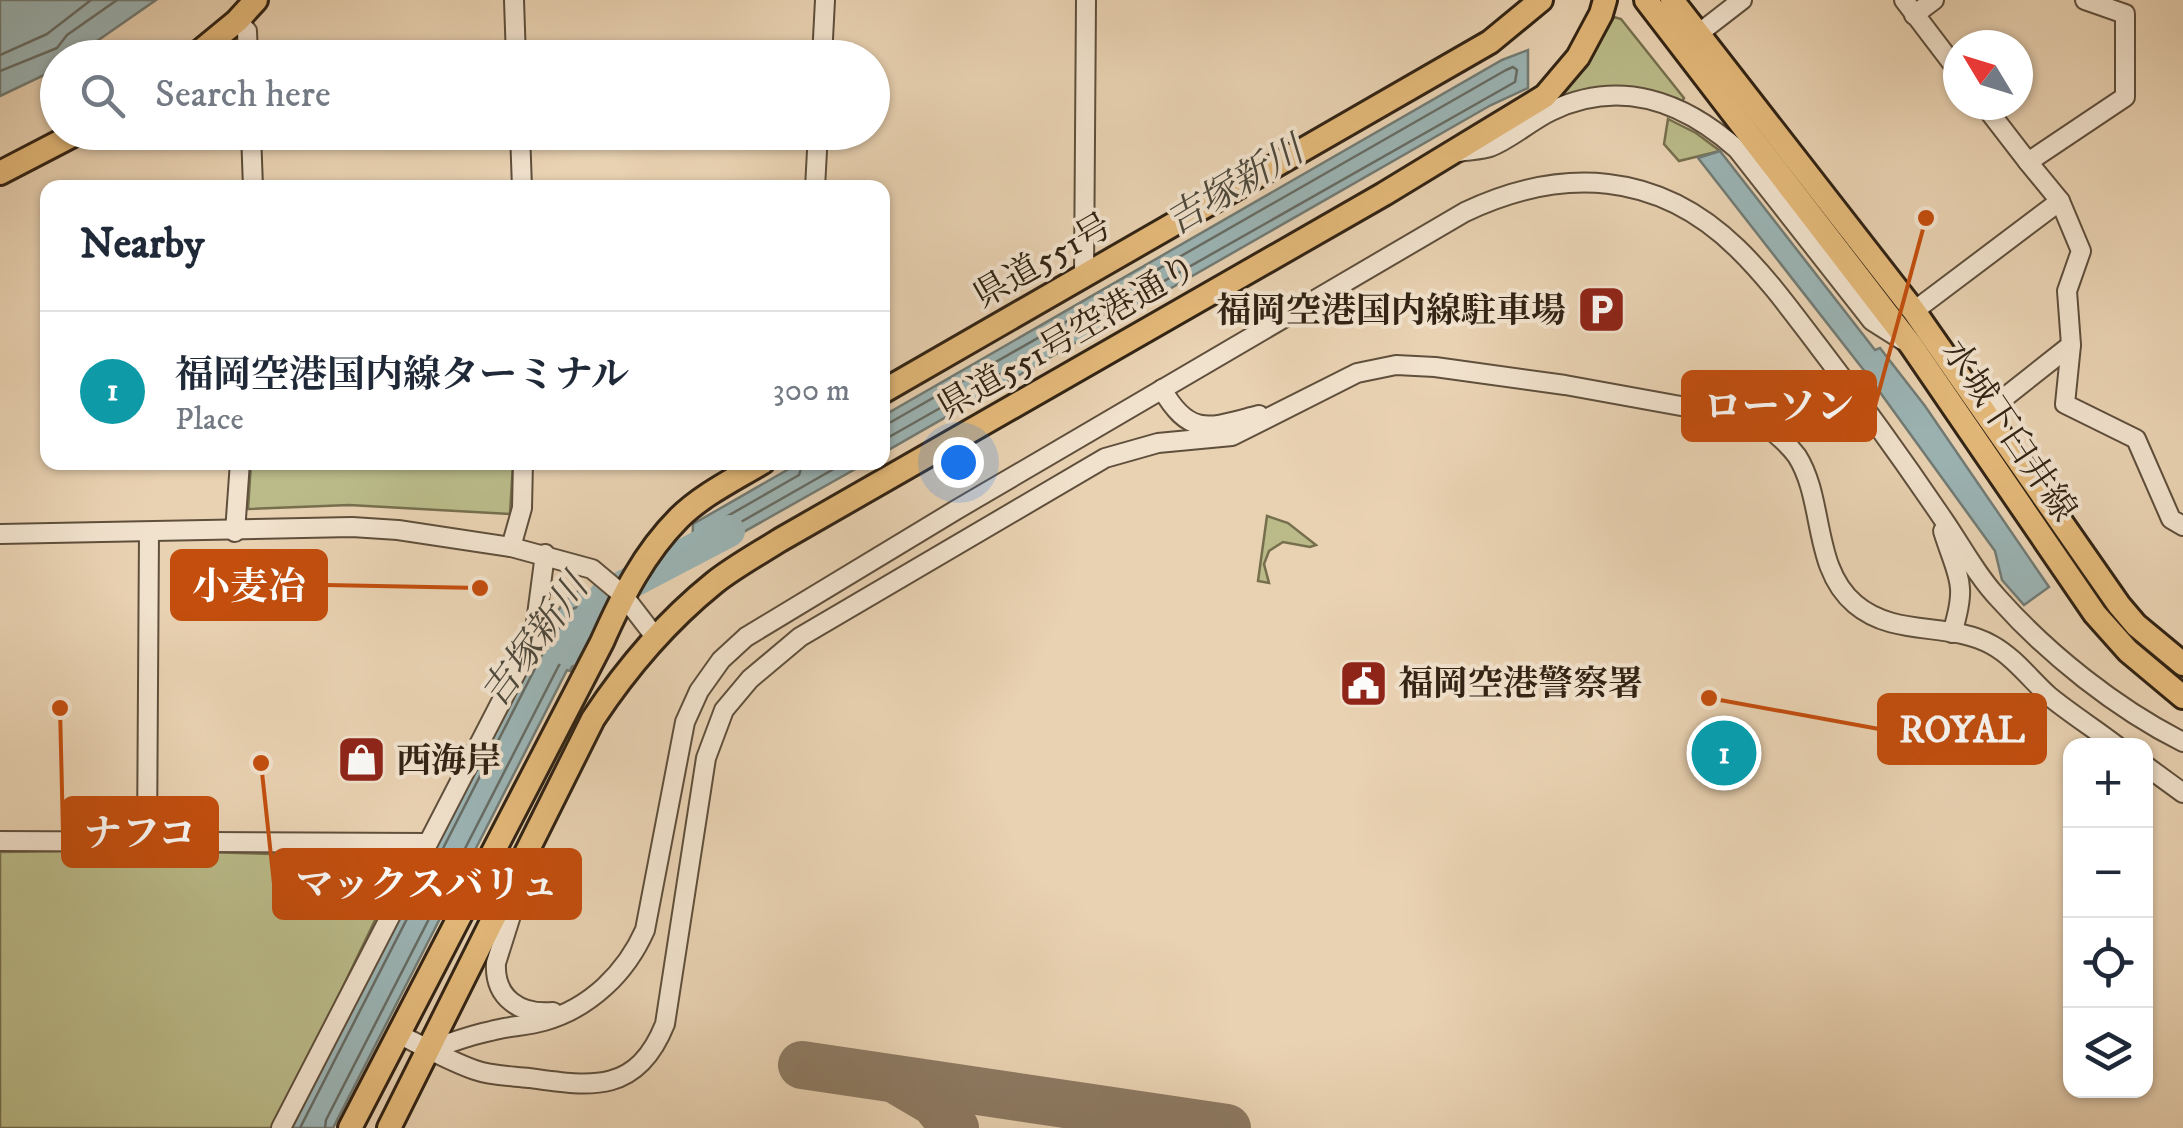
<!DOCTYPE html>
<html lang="en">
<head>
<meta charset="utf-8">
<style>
	body { margin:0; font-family:"IM FELL DW Pica","Noto Serif JP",serif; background:#f6f6f7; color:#1f2937 }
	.controls { position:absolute; right:30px; bottom:30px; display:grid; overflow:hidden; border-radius:20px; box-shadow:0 2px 8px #0004 }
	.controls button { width:90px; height:90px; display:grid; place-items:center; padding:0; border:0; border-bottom:2px solid #e0e1e3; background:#fff; color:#1f2937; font:50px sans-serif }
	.compass { position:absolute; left:1943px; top:30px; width:90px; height:90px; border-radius:50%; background:#fff; box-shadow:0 2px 8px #0004; rotate:308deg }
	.you { position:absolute; left:958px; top:462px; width:35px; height:35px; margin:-25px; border:8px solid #fff; border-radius:50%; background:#1a73e8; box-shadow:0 0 0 15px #1a73e833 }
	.badge { display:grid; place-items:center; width:65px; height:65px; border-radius:50%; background:#d93025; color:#fff; font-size:32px; font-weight:700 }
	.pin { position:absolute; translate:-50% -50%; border:5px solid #fff; box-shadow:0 2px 10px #0006 }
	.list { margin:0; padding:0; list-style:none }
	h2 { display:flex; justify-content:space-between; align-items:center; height:130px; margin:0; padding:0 40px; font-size:42px }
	h2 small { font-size:32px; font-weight:400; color:#747a83 }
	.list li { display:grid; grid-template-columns:65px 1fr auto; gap:30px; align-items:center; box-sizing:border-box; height:160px; padding:0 40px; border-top:2px solid #e0e1e3 }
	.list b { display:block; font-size:38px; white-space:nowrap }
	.list p { margin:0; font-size:32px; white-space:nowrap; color:#747a83 }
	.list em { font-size:32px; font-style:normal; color:#747a83 }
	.icon { flex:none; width:55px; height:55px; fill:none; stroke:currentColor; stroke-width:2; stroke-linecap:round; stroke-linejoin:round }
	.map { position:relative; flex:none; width:2183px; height:1128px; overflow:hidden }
	.search { position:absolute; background:#fff; box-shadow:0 2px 8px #0004; left:40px; top:40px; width:850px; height:110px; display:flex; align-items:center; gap:25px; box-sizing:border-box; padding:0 35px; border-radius:55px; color:#747a83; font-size:38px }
	.panel { position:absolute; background:#fff; box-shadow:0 2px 8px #0004; left:40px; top:180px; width:850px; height:290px; border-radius:20px }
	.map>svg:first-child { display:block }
	.green { fill:#babb89; stroke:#766f4e; stroke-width:2.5 }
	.water { fill:#9bb5b6; stroke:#717b75; stroke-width:2.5 }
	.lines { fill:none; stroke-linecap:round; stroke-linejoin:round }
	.shore { stroke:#666c65; stroke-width:2.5 }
	.river { stroke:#9bb5b6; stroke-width:32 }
	.taxiway { stroke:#8d7a63; stroke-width:48 }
	.minor-casing { stroke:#5f4f3c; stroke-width:22 }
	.major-casing { stroke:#312314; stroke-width:28 }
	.minor { stroke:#f1e2cd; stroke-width:18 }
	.major { stroke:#e4b979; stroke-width:22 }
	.labels { text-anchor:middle; stroke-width:8; stroke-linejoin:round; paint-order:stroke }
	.street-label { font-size:35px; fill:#312314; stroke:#f1e2cd }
	.poi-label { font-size:35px; font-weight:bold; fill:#312314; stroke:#f1e2cd; text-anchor:start }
	.water-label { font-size:38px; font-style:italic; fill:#4c483c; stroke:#f1e2cd }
	.leader { fill:none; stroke:#c34e0e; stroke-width:4 }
	.callout-dot { fill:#c34e0e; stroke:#f1e2cd; stroke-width:4 }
	.callout { fill:#c34e0e; stroke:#c34e0e; stroke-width:4 }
	.callout-label { font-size:38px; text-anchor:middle; font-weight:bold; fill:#fff }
</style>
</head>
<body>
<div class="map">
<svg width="2183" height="1128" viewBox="0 0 2183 1128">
	<rect width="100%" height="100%" fill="#e9d2b2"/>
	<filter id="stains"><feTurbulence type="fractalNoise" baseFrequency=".002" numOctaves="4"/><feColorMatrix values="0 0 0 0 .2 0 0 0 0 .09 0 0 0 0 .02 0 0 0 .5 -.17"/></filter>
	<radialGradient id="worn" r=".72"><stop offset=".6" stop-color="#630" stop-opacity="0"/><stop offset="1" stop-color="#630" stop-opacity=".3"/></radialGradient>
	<!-- green -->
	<g class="green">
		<path d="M1614,17L1621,19L1684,98L1681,103L1558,98L1587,66Z"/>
		<path d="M1668,119L1696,133L1720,151L1679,161L1664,144Z"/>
		<path d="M251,463H513L510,514L349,505L248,509Z"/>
		<path d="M1267,516L1288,523L1316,545L1310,547L1283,542L1269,551L1264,564L1269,583L1258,581Z"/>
		<path d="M137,850L405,858L275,1128H0V852Z"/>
	</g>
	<!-- water -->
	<g class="water">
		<path d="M0,0H156L74,57L58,58L57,69L0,96Z"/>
		<path d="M1528,50V88L1491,105L883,453V416L1502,60Z"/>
		<path d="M1720,151L1875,350L1880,348L1925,406L2049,587L2024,605L2002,580L1995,551L1866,373L1698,158Z"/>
		<path d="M801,462L866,463L692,561L693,524Z"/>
		<path d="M585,586L596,627L583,642L570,671L567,670L333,1128H289L546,627L565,601Z"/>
	</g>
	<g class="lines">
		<!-- shore -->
		<g class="shore">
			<path d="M0,55L47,34L91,0"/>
			<path d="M0,71L57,48L67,35L117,0"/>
			<path d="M882,423L891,422L1506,70L1513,67L1517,70L1515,82L882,441"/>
			<path d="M803,462L799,475L705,529L704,538L711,539L846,462"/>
			<path d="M300,1128L546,647L572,609L578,607L584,624L558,667L326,1120L325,1128"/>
		</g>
		<!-- river -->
		<path class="river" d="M567,650L605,596L729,531"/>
		<!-- taxiway -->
		<g class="taxiway">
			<path d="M802,1065L1227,1128"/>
			<path d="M900,1082L934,1102L955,1128"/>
		</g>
		<defs>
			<g id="minor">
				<path d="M514,0L516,58"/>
				<path d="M1904,0L1958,71"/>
				<path d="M2085,0L2125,14V97L2028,162L2060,201L2081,251L2067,291L2071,345L2065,404L2136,439L2171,519L2183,526"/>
				<path d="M1914,15L1934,0"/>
				<path d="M237,21L247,31L248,58"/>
				<path d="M1698,34L1742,0"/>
				<path d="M822,58L825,0"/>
				<path d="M1984,105L2028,162"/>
				<path d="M251,132L253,188"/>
				<path d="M520,132L522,188"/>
				<path d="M1459,152C1469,150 1481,150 1490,147C1511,139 1530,121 1551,111C1620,78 1683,101 1737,149L1872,321L1902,340"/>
				<path d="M815,188L818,132"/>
				<path d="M1084,276L1086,0"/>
				<path d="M1914,311L2060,201"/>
				<path d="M1162,389C1190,439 1212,427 1259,415"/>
				<path d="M1985,413L2071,345"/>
				<path d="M1943,531C1958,579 1968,582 1952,633"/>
				<path d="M235,532L240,462"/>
				<path d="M0,534L352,527L398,530L511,547L592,569L623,595L656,638"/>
				<path d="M511,547L522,508L523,462"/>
				<path d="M2146,766L2183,793"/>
				<path d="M147,840L149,533"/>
				<path d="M0,841L427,843"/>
				<path d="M526,868L496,963C494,998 520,1015 553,1012"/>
				<path d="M398,1034C423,1046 449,1061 475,1070C492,1076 512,1076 529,1078C592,1087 637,1094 665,1024L706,758L724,710L750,679L800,637L1105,458L1158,443L1232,436L1357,373L1396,365L1435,367L1565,385L1758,420C1772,431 1786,441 1797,456C1825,500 1812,568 1855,604C1895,638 1949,621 1992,645C2014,657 2031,680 2049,696C2071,714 2095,729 2117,746"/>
				<path d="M431,1049C451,1043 470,1035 491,1031C508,1026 527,1026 544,1021C590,1008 626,973 645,930L685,722L699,691L721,660L746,637L956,510L1465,212C1562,166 1658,171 1737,248C1768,278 1793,313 1819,347C1862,403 1903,460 1943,519C1961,545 1977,576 1999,599C2048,654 2117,709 2183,742"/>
				<path d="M281,1128L534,638L545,554"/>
			</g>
			<g id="major">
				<path d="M1646,0L1911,345L2095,614L2128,651L2183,697"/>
				<path d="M1672,0L1914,311L2119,605L2136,625L2183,664"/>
				<path d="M192,58L237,21L256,0"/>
				<path d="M0,173L79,132"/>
				<path d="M882,392L1490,42L1541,0"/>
				<path d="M350,1128L602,642C622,597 644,553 679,518C702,495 735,479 763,462"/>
				<path d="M389,1128L593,719C626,669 667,621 714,583C734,567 758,554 780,540L1384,194L1545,96L1578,57L1601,14L1605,0"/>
			</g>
		</defs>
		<!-- minor casing -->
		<use href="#minor" class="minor-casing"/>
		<!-- major casing -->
		<use href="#major" class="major-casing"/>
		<!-- minor -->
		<use href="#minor" class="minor"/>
		<!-- major -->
		<use href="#major" class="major"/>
	</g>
	<!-- icons -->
	<defs>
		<symbol id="parking-square" viewBox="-11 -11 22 22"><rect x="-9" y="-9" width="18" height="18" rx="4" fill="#8f2418" stroke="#f1e2cd"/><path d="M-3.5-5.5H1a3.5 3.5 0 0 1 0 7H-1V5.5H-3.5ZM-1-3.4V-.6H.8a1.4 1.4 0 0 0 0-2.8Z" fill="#fff"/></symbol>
		<symbol id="civic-square" viewBox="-11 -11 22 22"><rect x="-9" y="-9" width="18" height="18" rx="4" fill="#8f2418" stroke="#f1e2cd"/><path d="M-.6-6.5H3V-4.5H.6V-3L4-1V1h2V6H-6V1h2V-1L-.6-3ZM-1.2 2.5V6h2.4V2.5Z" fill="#fff"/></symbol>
		<symbol id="shop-square" viewBox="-11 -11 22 22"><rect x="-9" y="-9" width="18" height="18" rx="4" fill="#8f2418" stroke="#f1e2cd"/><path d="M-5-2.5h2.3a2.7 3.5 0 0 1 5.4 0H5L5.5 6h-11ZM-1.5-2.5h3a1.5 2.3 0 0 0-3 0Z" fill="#fff"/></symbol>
	</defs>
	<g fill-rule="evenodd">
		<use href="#parking-square" x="1574" y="282" width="55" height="55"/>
		<use href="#civic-square" x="1336" y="656" width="55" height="55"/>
		<use href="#shop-square" x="334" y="732" width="55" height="55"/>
	</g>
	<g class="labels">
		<!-- street labels -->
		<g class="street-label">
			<text transform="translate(1042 260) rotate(-30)" y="12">県道551号</text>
			<text transform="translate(1067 336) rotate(-30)" y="12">県道551号空港通り</text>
			<text transform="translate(2010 430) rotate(56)" y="12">水城下臼井線</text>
		</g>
		<!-- poi labels -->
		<g class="poi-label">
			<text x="1566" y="322" text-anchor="end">福岡空港国内線駐車場</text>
			<text x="1398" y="695">福岡空港警察署</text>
			<text x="396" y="772">西海岸</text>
		</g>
		<!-- water labels -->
		<g class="water-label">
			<text transform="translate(1234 185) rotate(-31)" y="13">吉塚新川</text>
			<text transform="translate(534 640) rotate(-54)" y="13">吉塚新川</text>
		</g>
	</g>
	<!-- callouts -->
	<path class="leader" d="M1926 218L1875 406M480 588L326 585M1709 698L1879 729M60 708L63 832M261 763L274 884"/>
	<g class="callout-dot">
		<circle cx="1926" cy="218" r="10"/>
		<circle cx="480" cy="588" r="10"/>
		<circle cx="1709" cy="698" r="10"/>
		<circle cx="60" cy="708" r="10"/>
		<circle cx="261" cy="763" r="10"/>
	</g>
	<g class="callout">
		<rect x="1683" y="372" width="192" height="68" rx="10"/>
		<rect x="172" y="551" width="154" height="68" rx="10"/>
		<rect x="1879" y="695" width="166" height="68" rx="10"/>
		<rect x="63" y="798" width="154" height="68" rx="10"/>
		<rect x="274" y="850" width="306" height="68" rx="10"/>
	</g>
	<g class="callout-label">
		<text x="1779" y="419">ローソン</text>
		<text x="249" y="599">小麦冶</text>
		<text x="1962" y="742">ROYAL</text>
		<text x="140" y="846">ナフコ</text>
		<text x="427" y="897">マックスバリュ</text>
	</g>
	<rect width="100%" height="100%" filter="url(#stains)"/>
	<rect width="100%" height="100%" fill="url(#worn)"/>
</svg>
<div class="controls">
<button>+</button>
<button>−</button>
<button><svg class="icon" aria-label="locate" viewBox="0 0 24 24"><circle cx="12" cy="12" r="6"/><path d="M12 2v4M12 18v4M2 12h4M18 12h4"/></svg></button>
<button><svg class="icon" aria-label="layers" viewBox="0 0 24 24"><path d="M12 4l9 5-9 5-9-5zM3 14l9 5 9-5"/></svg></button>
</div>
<svg class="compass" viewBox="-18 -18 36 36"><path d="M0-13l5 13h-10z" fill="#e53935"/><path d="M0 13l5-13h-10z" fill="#747a83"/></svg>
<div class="you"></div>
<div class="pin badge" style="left:1724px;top:753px;background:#0f9aa8">1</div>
<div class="search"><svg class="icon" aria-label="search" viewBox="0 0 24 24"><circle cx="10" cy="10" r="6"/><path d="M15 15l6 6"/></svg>Search here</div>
<section class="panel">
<h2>Nearby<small></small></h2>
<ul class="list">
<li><span class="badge" style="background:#0f9aa8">1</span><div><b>福岡空港国内線ターミナル</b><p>Place</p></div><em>300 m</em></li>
</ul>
</section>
</div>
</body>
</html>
